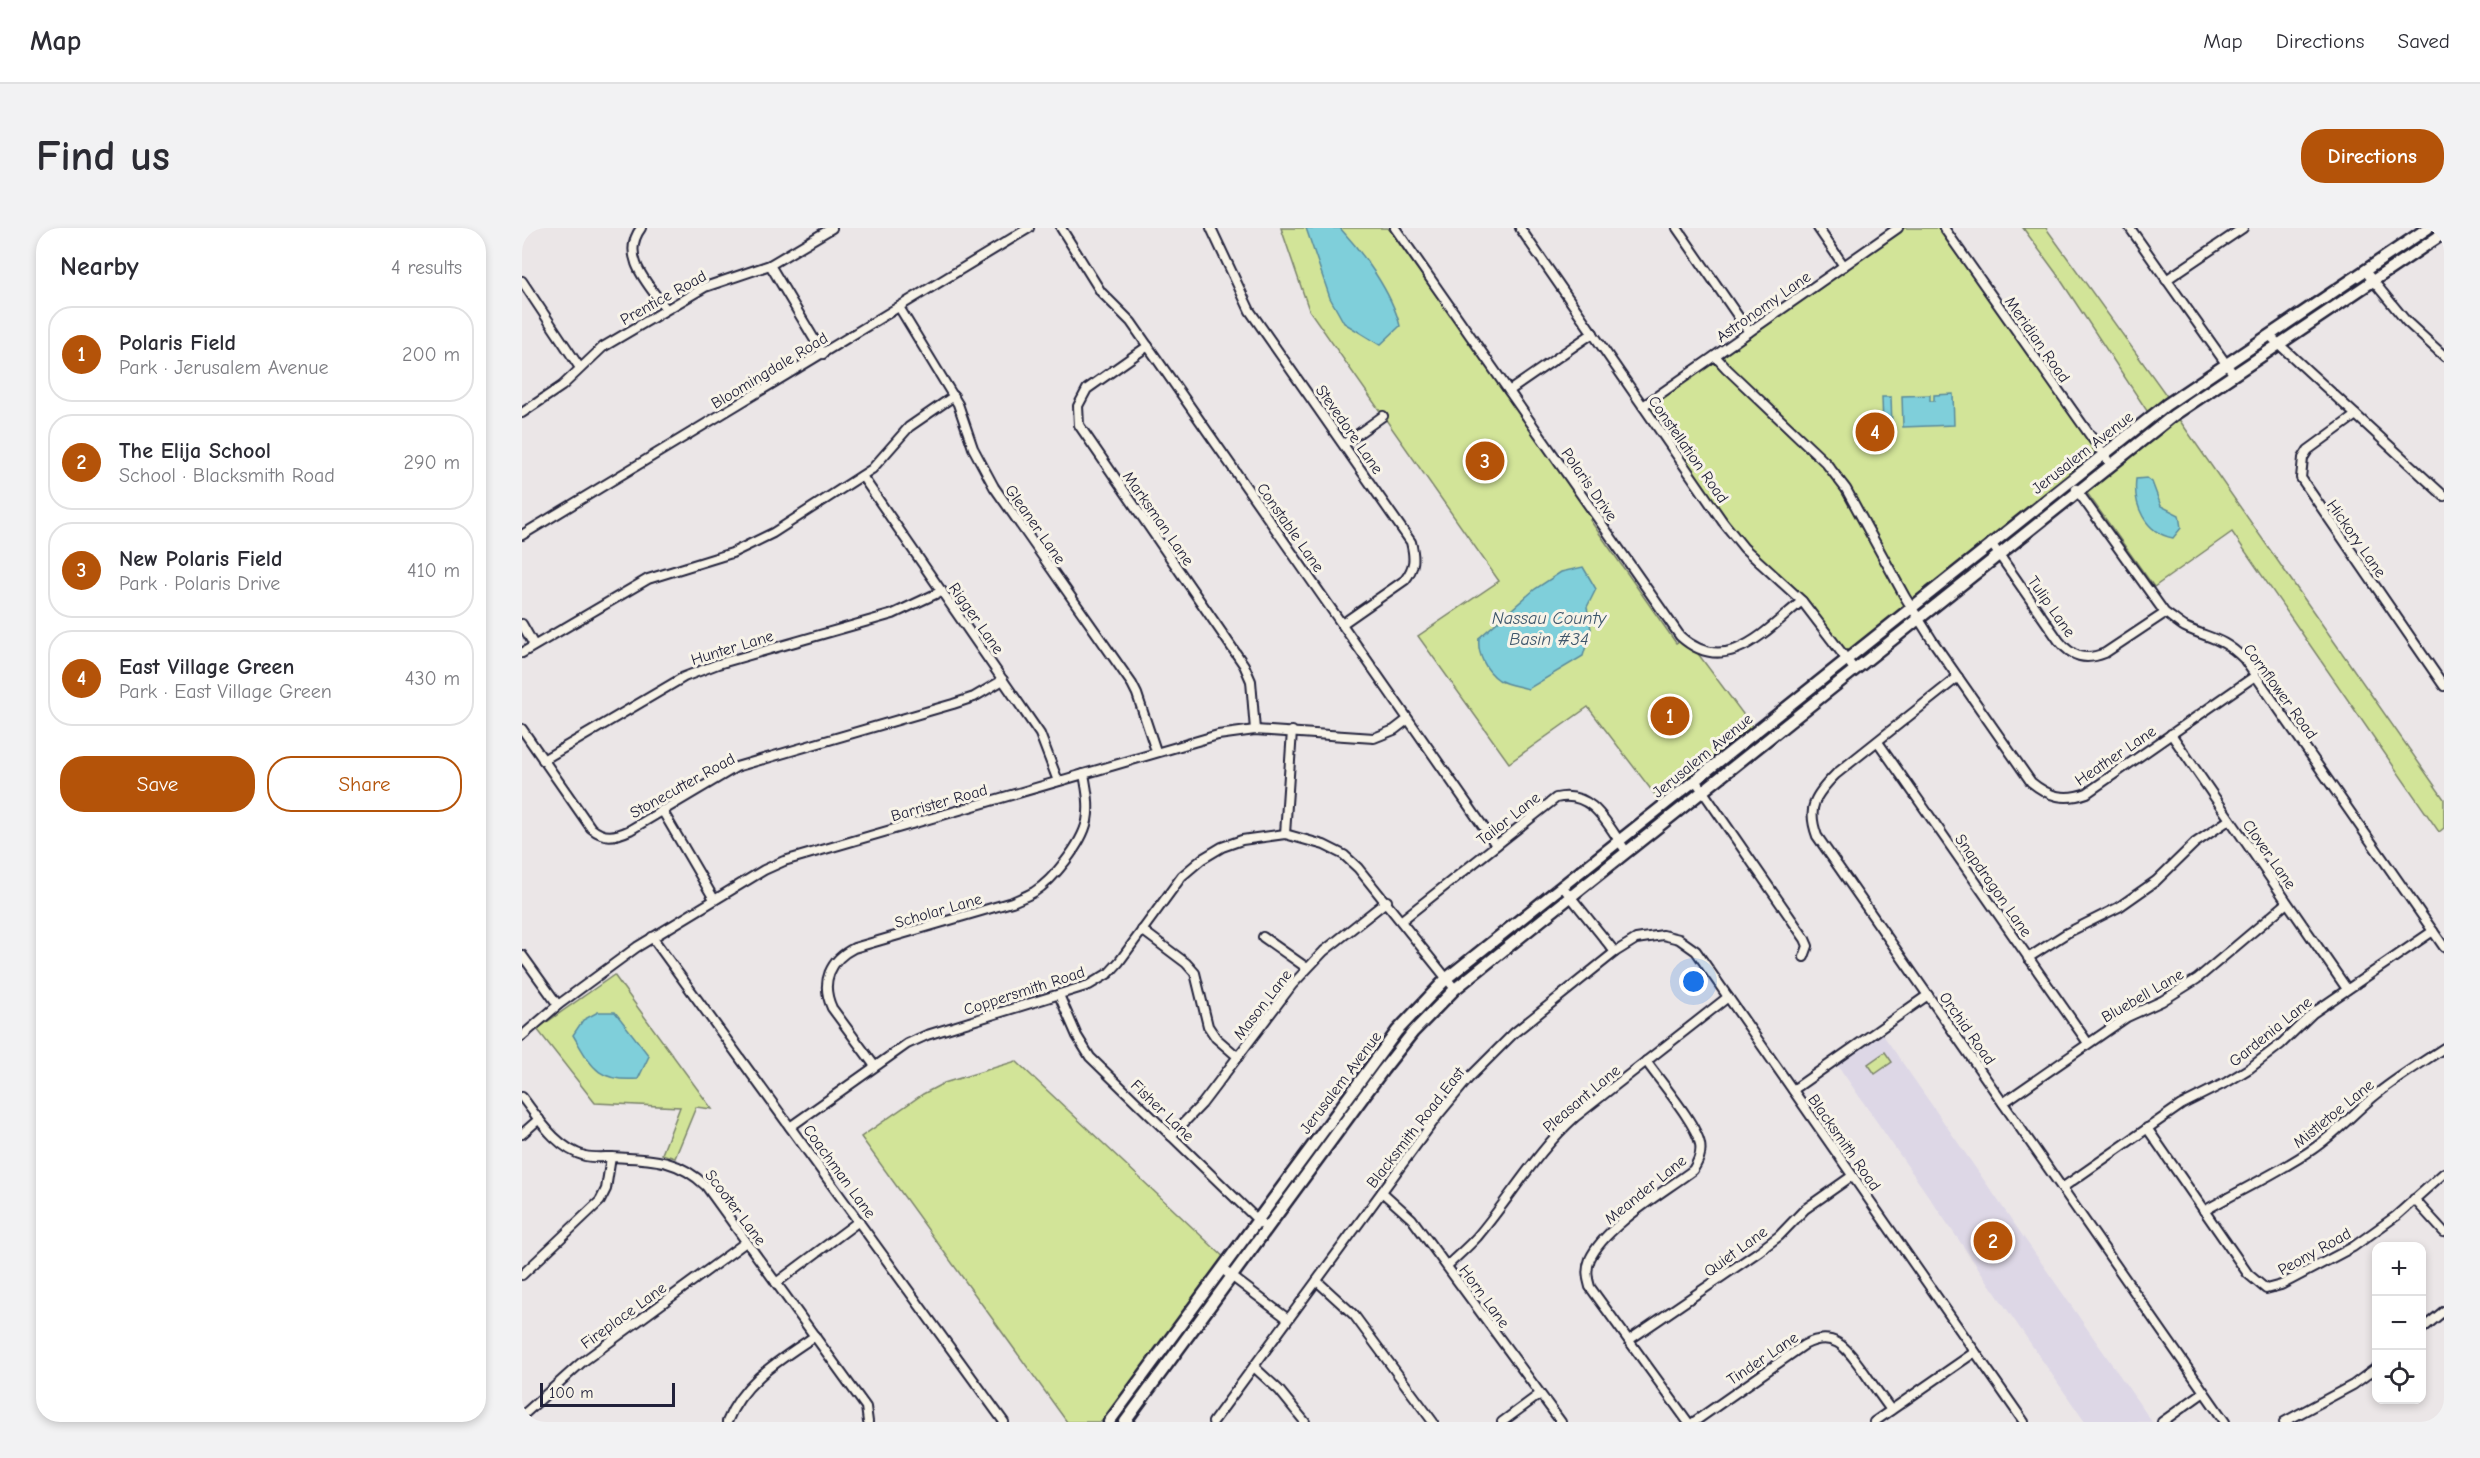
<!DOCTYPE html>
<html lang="en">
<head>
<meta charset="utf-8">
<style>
	body { margin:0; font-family:"Comic Neue",sans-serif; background:#f2f2f3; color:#2b2b33 }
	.controls { position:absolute; right:18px; bottom:18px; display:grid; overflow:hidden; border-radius:12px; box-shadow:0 3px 9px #0003 }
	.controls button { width:54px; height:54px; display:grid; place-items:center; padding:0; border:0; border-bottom:2px solid #e1e1e2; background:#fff; color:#2b2b33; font:30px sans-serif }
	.scale { position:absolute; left:18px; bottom:15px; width:135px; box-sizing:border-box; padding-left:6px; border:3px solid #22223b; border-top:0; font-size:16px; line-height:21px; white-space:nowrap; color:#22223b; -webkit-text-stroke:4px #f7f3e8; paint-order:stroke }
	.you { position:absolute; left:1172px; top:754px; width:21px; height:21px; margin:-15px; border:4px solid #fff; border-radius:50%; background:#1a73e8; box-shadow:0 0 0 9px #1a73e833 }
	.badge { display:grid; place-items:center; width:39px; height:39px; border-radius:50%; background:#b45309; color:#fff; font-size:20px; font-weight:700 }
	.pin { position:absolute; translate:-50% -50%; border:3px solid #fff; box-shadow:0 2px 6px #0006 }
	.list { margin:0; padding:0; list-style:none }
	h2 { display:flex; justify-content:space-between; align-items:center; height:78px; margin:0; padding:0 24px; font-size:26px }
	h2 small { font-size:20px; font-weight:400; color:#7c7c81 }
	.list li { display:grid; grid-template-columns:39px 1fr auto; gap:18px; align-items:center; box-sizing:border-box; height:96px; margin:0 12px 12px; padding:0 12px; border:2px solid #e1e1e2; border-radius:24px }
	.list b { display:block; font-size:22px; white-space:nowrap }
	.list p { margin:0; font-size:20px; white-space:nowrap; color:#7c7c81 }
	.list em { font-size:20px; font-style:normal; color:#7c7c81 }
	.actions { display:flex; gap:12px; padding:18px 24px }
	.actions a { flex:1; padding:14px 0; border:2px solid #b45309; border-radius:24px; text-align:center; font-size:21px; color:#b45309 }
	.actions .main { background:#b45309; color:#fff }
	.icon { flex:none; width:33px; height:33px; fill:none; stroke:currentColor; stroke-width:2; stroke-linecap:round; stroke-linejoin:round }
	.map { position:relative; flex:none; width:1922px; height:1194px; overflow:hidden; border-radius:24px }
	header { display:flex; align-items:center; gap:36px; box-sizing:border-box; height:84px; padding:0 30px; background:#fff; border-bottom:2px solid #e1e1e2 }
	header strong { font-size:28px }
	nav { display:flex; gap:33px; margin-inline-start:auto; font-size:21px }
	.intro { display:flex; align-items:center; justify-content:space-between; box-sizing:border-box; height:144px; padding:0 36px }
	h1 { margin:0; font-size:42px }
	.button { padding:15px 27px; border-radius:24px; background:#b45309; color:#fff; font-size:21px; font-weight:700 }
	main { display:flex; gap:36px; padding:0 36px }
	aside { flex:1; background:#fff; border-radius:24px; box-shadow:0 3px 9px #0003 }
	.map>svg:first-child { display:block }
	.built { fill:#ddd7e6 }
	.green { fill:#d2e498; stroke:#7a836a; stroke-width:1.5 }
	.water { fill:#7fcfda; stroke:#5a8a9a; stroke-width:1.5 }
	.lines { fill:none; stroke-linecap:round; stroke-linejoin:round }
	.street-casing { stroke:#22223b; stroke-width:12 }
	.secondary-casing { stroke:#22223b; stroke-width:15 }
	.street { stroke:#f7f3e8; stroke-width:8 }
	.secondary { stroke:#f7f3e8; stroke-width:10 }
	.labels { text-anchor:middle; stroke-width:6; stroke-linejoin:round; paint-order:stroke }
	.street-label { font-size:16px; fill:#22223b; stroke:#f7f3e8 }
	.water-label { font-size:18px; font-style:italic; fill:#3e566b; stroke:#f7f3e8 }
</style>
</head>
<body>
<header>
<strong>Map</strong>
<nav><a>Map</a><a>Directions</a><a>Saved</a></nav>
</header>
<div class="intro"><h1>Find us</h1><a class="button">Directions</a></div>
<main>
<aside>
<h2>Nearby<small>4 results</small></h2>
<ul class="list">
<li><span class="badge">1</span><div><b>Polaris Field</b><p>Park · Jerusalem Avenue</p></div><em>200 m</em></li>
<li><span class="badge">2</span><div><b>The Elija School</b><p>School · Blacksmith Road</p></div><em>290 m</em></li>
<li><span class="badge">3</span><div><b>New Polaris Field</b><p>Park · Polaris Drive</p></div><em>410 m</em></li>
<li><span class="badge">4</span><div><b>East Village Green</b><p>Park · East Village Green</p></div><em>430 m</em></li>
</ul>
<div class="actions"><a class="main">Save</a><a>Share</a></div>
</aside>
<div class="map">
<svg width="1922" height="1194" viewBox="0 0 1922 1194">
	<rect width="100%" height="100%" fill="#ebe6e7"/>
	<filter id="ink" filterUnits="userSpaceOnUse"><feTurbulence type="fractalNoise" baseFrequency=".0167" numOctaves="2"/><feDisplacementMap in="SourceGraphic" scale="12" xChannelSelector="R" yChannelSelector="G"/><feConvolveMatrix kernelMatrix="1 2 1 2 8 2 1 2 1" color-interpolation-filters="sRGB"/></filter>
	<g filter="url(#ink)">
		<!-- built -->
		<path class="built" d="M1357,801L1630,1194H1563L1312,832Z"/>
		<!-- green -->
		<g class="green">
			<path d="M759,0H866L946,112H948L1072,288L1068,292L1154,415L1161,411L1171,419L1230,498L1137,572L1066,479L987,535L896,408L977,353L787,82Z"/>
			<path d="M1376,0H1422L1584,232L1328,434L1265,353L1222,319L1122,177Z"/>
			<path d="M1501,0H1524L1647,171L1627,186L1534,45Z"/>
			<path d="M1656,190L1922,571V600L1917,604L1710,304L1632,359L1565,265Z"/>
			<path d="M92,747L190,881L174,879L153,930L140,926L158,879L73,875L15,801Z"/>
			<path d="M1363,824L1370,834L1353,846L1346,836Z"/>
			<path d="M494,833L707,1034L589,1194H545L339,909L401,866L422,855Z"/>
		</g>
		<!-- water -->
		<g class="water">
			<path d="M784,0H818C841,25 870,65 878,98L858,117L822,95L808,70Z"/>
			<path d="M1431,166L1432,197L1381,199L1380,168L1408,167V173H1412V167Z"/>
			<path d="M1360,169H1369L1370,199H1361Z"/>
			<path d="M1625,250L1630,254L1639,278L1657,287L1659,300L1651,310C1623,305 1611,277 1614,251Z"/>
			<path d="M1061,339L1074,361L1065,379L1069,401L1061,428L1006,461C997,458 985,457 977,452C964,443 955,426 957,410L1013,361L1039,344Z"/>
			<path d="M76,784H93L127,828L116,851C75,854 70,839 51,807L61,792Z"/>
		</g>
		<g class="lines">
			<defs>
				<g id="street">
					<path d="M119,0C97,29 128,58 144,81"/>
					<path d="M539,0L579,64L609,94L974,617"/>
					<path d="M689,0L728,83L889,314C893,330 893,339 883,352L820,396"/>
					<path d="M873,0L1158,408C1204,450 1243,403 1280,373"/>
					<path d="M998,0L1201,294L1222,320L1280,373L1332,441"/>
					<path d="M1155,0L1227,104"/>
					<path d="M1296,0L1322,38"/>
					<path d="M1422,0L1589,237"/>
					<path d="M1608,0L1712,147"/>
					<path d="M248,37L301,126"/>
					<path d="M1843,43L1884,93L1922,128"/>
					<path d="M1644,52L1721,0"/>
					<path d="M0,53L58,140"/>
					<path d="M377,79L436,176L451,220L472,259L610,456L615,466L634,523"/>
					<path d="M1748,108L1922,268"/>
					<path d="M626,118L565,161L556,178L557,197L722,437L729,453L733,502"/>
					<path d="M1193,128L1204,140L1304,235L1324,261L1383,369L1410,412L1509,554C1527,569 1543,573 1565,565L1733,448"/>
					<path d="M987,163L1071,105"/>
					<path d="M1121,178L1376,0"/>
					<path d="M0,185L40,158L81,119L183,59L248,37L310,0"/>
					<path d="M1834,187L1786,222L1781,230L1779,250L1922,458"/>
					<path d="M822,216L861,188"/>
					<path d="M340,248L518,506L536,553"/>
					<path d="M1554,261L1643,385C1650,389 1656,395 1663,399C1688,411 1700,409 1722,431L1922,719"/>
					<path d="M0,307L507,0"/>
					<path d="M1469,315L1537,413C1550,429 1563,433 1583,425L1643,385"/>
					<path d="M0,396L12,417"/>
					<path d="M0,425L126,351L210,325L251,305L350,241L387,199L432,168"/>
					<path d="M1436,449L1314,546C1294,566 1284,579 1295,608L1703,1194"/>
					<path d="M0,501L69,600C82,611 93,609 108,602L214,539L431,476L452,469L481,452"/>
					<path d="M1649,506L1825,761"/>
					<path d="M1356,514L1566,815"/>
					<path d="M21,532L162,449L196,436L371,386L420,363"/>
					<path d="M1173,552L1283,711L1286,718L1282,729"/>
					<path d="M140,582L192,671"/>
					<path d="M763,606L770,503"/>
					<path d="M1040,658L1093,724"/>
					<path d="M880,692L1034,570C1071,561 1086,598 1104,623"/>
					<path d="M620,702L664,735L673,745L686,798L694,810L716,829"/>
					<path d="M130,709L482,1194"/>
					<path d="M741,709L785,740"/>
					<path d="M0,727L36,777"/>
					<path d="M1506,730L1545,705L1597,679L1634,653L1673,615L1707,592"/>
					<path d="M537,767L555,808L568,829L745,1001"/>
					<path d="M0,808L36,777L115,719L242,642L262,633L696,507L733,502L852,510L872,502L885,492"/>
					<path d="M1124,833C1137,852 1174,895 1178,916C1180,926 1176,934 1171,942C1142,964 1083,998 1068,1031C1064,1041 1065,1049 1068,1059L1166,1194"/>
					<path d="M352,837L310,780C298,754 308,732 332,720L490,674C497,671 505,668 512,664C531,652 560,616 565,593C568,578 565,562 562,546"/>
					<path d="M1271,862L1406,767"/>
					<path d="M0,869C17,891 34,920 63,928C71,930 82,929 90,929C128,931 155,930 184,958L344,1179L346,1194"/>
					<path d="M1481,875L1605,789L1640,773L1675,751L1765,675"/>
					<path d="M268,899L385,816L405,807L567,757L587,745L597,734L660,648L680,631L700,619L720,612L763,606L802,617L822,627L836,640L933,761"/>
					<path d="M1625,900L1726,1046L1744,1061L1759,1057L1831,1019L1874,988L1922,945"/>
					<path d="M0,906L17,891"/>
					<path d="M649,908L680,876L770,757L802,723L865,673"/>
					<path d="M1540,960L1659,877L1705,854L1728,840L1759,816L1791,785L1911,703"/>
					<path d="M860,964L890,991L1039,1194"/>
					<path d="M1892,971L1922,1004"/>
					<path d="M1682,983C1718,962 1756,945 1791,921C1813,906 1830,887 1850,870C1872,851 1898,836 1922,820"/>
					<path d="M925,1038C935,1028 946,1019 955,1009C989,969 1014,924 1053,889L1206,769"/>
					<path d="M700,1041L766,1091"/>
					<path d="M0,1047L78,973L84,961L89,929"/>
					<path d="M795,1053L832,1087L911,1194"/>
					<path d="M254,1055L337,993"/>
					<path d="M1900,1101L1922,1083"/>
					<path d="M1107,1112L1236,1024L1257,1008L1283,981L1330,948"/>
					<path d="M732,1139L757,1162L783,1194"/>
					<path d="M0,1188L59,1135L224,1014"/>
					<path d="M205,1194C221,1153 258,1132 293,1108"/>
					<path d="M691,1194L917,886L947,850L992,805L1093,724L1114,711L1141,707L1157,711L1174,723L1502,1194"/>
					<path d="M980,1194L1018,1166"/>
					<path d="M1172,1194L1282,1117C1313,1101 1325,1121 1342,1144C1351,1157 1360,1170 1369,1182"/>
					<path d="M1352,1194L1453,1124"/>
					<path d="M1640,1194L1682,1164"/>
					<path d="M1762,1194L1831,1157L1854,1140"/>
				</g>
				<g id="secondary">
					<path d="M587,1194L875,803L925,750L1644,177L1906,0"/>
					<path d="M603,1194L861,842L891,804L933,761L1652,187L1922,5"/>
				</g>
			</defs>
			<!-- street casing -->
			<use href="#street" class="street-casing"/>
			<!-- secondary casing -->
			<use href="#secondary" class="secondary-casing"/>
			<!-- street -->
			<use href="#street" class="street"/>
			<!-- secondary -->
			<use href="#secondary" class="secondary"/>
		</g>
	</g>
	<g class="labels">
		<!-- street labels -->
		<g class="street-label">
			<text transform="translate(141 69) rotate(-29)" y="6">Prentice Road</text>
			<text transform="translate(1241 78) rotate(-35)" y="6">Astronomy Lane</text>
			<text transform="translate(1516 111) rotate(55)" y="6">Meridian Road</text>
			<text transform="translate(247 142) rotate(-31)" y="6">Bloomingdale Road</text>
			<text transform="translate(828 201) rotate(55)" y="6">Stevedore Lane</text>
			<text transform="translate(1167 221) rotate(55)" y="6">Constellation Road</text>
			<text transform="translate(1560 224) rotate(-38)" y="6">Jerusalem Avenue</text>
			<text transform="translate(1068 256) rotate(55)" y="6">Polaris Drive</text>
			<text transform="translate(637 290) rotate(55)" y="6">Marksman Lane</text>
			<text transform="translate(514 296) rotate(55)" y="6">Gleaner Lane</text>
			<text transform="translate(769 299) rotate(55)" y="6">Constable Lane</text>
			<text transform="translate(1835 310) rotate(55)" y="6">Hickory Lane</text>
			<text transform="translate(1530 378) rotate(55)" y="6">Tulip Lane</text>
			<text transform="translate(455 390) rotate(55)" y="6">Rigger Lane</text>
			<text transform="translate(210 419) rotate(-17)" y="6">Hunter Lane</text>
			<text transform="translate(1759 463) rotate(54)" y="6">Cornflower Road</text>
			<text transform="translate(1180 527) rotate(-39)" y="6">Jerusalem Avenue</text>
			<text transform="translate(1593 527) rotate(-34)" y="6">Heather Lane</text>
			<text transform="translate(160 557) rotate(-29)" y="6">Stonecutter Road</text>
			<text transform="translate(417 574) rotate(-16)" y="6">Barrister Road</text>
			<text transform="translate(986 590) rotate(-38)" y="6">Tailor Lane</text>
			<text transform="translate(1748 626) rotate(55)" y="6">Clover Lane</text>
			<text transform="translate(1472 657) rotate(55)" y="6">Snapdragon Lane</text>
			<text transform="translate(416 682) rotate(-16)" y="6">Scholar Lane</text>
			<text transform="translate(502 762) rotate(-18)" y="6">Coppersmith Road</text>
			<text transform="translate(1620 767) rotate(-30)" y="6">Bluebell Lane</text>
			<text transform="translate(740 776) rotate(-52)" y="6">Mason Lane</text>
			<text transform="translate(1446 800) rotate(55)" y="6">Orchid Road</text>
			<text transform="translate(1748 803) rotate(-39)" y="6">Gardenia Lane</text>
			<text transform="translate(818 854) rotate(-53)" y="6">Jerusalem Avenue</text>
			<text transform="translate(1059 870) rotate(-40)" y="6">Pleasant Lane</text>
			<text transform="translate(641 882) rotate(44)" y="6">Fisher Lane</text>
			<text transform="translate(1811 885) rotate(-39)" y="6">Mistletoe Lane</text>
			<text transform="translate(893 899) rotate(-52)" y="6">Blacksmith Road East</text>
			<text transform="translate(1323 914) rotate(55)" y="6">Blacksmith Road</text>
			<text transform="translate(318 943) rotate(54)" y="6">Coachman Lane</text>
			<text transform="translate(1123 961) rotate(-39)" y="6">Meander Lane</text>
			<text transform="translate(214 979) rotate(53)" y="6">Scooter Lane</text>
			<text transform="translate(1213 1023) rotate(-36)" y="6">Quiet Lane</text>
			<text transform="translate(1792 1023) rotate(-29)" y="6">Peony Road</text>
			<text transform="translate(963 1068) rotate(54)" y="6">Horn Lane</text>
			<text transform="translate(101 1087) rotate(-36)" y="6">Fireplace Lane</text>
			<text transform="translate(1240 1130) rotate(-34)" y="6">Tinder Lane</text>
		</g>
		<!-- water labels -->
		<g class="water-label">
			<text x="1027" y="396">Nassau County<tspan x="1027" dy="21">Basin #34</tspan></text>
		</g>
	</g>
</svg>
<div class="controls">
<button>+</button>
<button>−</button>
<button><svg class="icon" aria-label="locate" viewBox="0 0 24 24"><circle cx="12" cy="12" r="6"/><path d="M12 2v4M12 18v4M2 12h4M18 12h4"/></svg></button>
</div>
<div class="scale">100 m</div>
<div class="you"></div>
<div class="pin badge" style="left:1148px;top:488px">1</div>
<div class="pin badge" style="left:1471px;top:1013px">2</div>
<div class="pin badge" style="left:963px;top:233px">3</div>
<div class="pin badge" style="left:1353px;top:204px">4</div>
</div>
</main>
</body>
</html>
